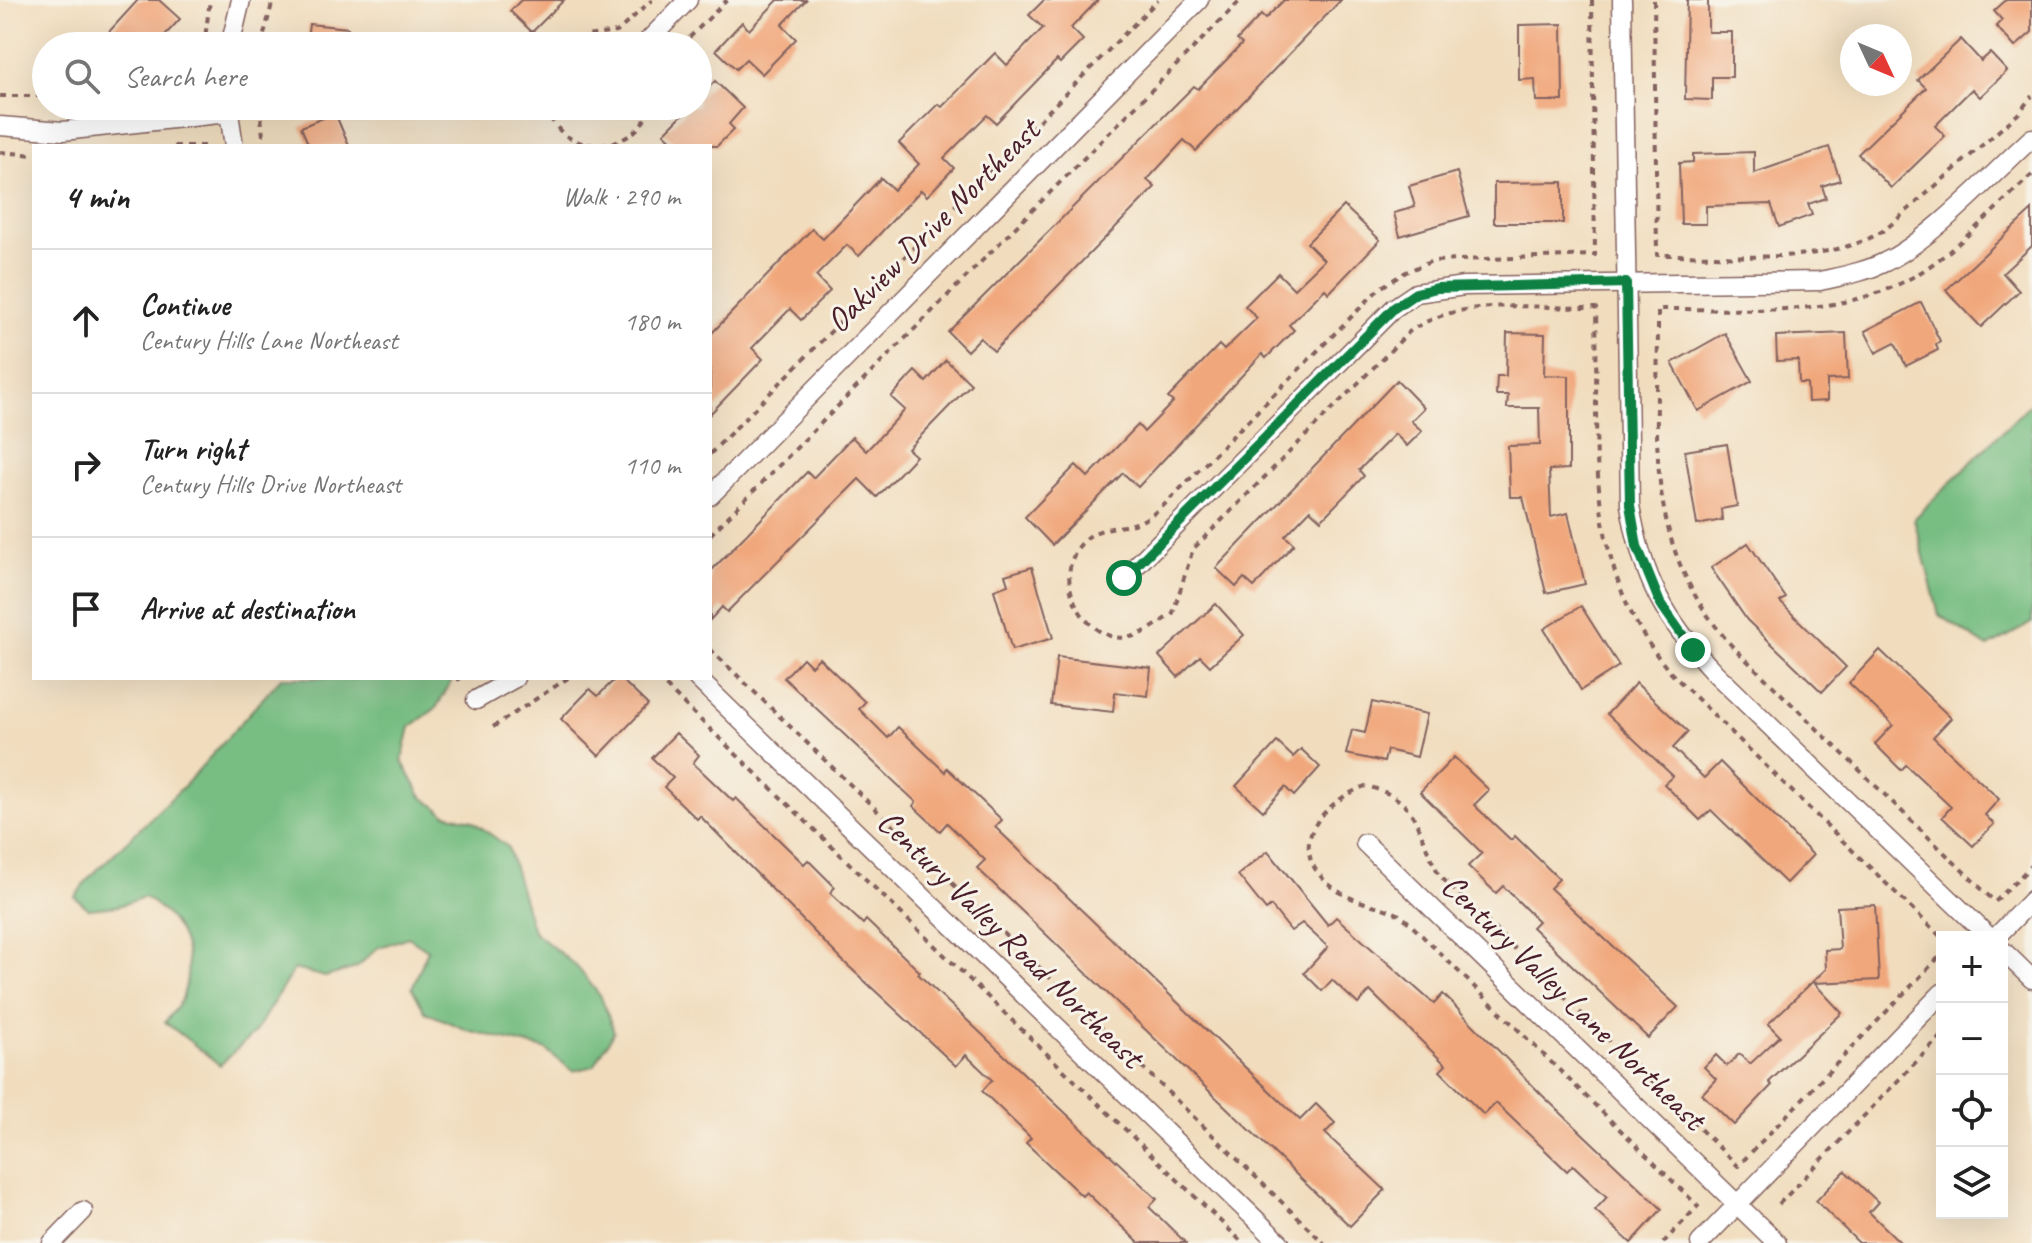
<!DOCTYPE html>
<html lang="en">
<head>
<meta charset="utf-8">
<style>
	body { margin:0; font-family:Caveat,sans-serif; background:#f6f6f6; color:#222 }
	.controls { position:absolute; right:24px; bottom:24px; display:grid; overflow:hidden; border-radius:0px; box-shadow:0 8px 32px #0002 }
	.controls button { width:72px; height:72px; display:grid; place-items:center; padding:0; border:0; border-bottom:2px solid #e0e0e0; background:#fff; color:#222; font:40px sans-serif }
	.compass { position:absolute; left:1840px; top:24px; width:72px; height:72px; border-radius:50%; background:#fff; box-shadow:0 8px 32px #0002; rotate:134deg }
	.stop { position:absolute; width:24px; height:24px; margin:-18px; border:6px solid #0b8043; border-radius:50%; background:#fff }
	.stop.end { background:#0b8043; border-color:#fff; box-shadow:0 2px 8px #0008 }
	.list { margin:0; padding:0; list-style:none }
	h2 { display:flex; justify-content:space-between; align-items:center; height:104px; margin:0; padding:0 32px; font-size:34px }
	h2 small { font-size:26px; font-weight:400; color:#767676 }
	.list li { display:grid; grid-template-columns:52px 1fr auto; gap:24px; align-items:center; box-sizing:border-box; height:144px; padding:0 32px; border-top:2px solid #e0e0e0 }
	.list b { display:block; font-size:30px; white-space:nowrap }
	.list p { margin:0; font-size:26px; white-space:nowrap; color:#767676 }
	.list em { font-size:26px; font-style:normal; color:#767676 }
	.icon { flex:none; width:44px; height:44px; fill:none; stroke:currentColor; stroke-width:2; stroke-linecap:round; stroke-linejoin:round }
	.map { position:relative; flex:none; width:2032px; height:1243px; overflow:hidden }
	.search { position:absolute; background:#fff; box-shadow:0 8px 32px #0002; left:32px; top:32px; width:680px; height:88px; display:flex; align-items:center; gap:20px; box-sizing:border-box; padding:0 28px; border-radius:44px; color:#767676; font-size:30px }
	.panel { position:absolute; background:#fff; box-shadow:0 8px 32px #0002; left:32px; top:144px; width:680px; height:536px; border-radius:0px }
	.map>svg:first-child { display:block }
	.forest { fill:#78be83; stroke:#616e57; stroke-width:2 }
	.building { fill:#f1a77b }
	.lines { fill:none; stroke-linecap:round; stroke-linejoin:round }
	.street-casing { stroke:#84625e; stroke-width:21 }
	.path { stroke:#84625e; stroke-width:4; stroke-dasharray:6 6; stroke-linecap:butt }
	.street { stroke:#fff; stroke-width:18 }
	.route { stroke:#0b8043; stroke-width:10 }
	.labels { text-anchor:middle; stroke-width:6; stroke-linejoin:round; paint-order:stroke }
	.street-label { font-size:34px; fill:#4a1f2b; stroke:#f7f3e8 }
</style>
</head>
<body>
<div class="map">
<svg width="2032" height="1243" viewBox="0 0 2032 1243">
	<rect width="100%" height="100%" fill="#f7f3e8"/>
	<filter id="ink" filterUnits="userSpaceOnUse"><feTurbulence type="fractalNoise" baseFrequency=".0125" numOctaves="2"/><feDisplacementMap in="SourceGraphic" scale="16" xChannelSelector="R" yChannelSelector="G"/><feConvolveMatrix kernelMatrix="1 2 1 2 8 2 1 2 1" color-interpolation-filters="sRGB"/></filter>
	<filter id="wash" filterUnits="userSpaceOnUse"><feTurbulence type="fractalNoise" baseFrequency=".006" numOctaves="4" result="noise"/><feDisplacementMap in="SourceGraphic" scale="32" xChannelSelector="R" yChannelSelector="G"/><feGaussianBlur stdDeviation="1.8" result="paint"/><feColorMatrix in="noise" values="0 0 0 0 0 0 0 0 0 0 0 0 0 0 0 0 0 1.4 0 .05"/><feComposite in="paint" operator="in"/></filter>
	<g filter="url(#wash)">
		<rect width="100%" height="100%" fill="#f1ddbe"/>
		<!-- forest -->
		<g class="forest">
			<path d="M2032,402V623L1988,647L1939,615L1914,519Z"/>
			<path d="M281,678H449L451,682L436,708L410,727L402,761L421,796L446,814L471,820L508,847L533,931L577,967L601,997L614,1032L594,1066L573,1071L545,1049L467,1030L425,1012L412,988L428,950L408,937L377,948L356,968L325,977L294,969L255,1032L220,1065L165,1022C171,1014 181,1005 183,996C196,953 181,919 144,897L118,906L89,909L75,897L88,879L186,784Z"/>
		</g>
		<g id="blocks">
			<!-- building -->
			<g class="building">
				<path d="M138,0H159L180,19L155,46H96Z"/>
				<path d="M521,0H564L532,32L510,11Z"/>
				<path d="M778,0H806L782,25L796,39L762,74L746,59L736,69L716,50L742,22L749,30Z"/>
				<path d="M1044,0H1098L1071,28L1083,40L1060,63L1057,60L996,123L987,115L944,158L954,168L927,196L921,190L859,256L847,245L816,276L830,291L801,320L790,309L752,348L763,359L710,414V335L812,229L823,239L881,178L894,190L919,164L899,143L938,104L942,107L995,53L1007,65L1043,28L1029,15Z"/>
				<path d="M1284,0H1341L1196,151L1184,140L1147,180L1155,187L994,351L980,338L967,351L948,332L1194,86L1198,89L1242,44L1237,40L1261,15L1265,19Z"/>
				<path d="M1687,0H1708V32H1732V77H1712V100L1685,99Z"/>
				<path d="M2006,0H2032V32L2015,47L1996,26L2002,20L1994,11Z"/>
				<path d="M309,24L348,28L346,46H306Z"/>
				<path d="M1562,24L1563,101H1536L1535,79L1519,80V25Z"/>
				<path d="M1961,39L1981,61L1990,53L2007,71L1980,97L1972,89L1935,126L1945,136L1891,188L1858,154L1926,88L1918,80Z"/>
				<path d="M715,81L743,108L729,124L734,129L717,146H678L664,133L691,106H698V98Z"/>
				<path d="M335,113L349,146H309L301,127Z"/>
				<path d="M1829,147L1840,180L1822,186L1826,198L1808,204L1812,215L1779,227L1771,204L1706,206V224H1681L1679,163L1693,162V154L1754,152V173Z"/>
				<path d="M1457,172L1469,216L1400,236L1394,213L1415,207L1409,186Z"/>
				<path d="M1563,182V223H1494V183Z"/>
				<path d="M1344,206L1380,240L1329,293L1325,289L1289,325L1294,330L1266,358L1262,354L1138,487L1123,473L1052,545L1025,517L1076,465L1088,477L1138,425L1144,432L1173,402L1168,398L1219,345L1224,350L1257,318L1245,306L1278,273L1294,289L1324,260L1307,243Z"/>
				<path d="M2032,210V246L2003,273L2019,291L1981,327L1946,290Z"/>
				<path d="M1921,302L1940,341L1936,344L1938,350L1906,366L1895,343L1876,353L1865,331Z"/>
				<path d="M1507,333L1545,334L1544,375L1569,376V469L1549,470L1551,517L1568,513L1585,584L1546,593L1523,497H1510L1508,446L1540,445L1539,408H1507L1508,395H1496L1497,376H1506Z"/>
				<path d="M1725,333L1752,381L1698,411L1672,363Z"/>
				<path d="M1846,333L1848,379L1827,380V401L1808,402L1807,383H1799L1798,360L1777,361L1776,336Z"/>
				<path d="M946,360L971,384L908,449L916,456L877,497L859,479L727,612L722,607L710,620V572L807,472L813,478L852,437L866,451L905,410L891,397L915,371L926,382Z"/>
				<path d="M1397,380L1424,408L1411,421L1422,431L1407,446L1395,434L1359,470L1364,476L1321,520L1310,510L1285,536L1294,544L1254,587L1244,578L1236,587L1216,568Z"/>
				<path d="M1727,444L1737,506L1721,509L1722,520L1697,525L1685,451Z"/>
				<path d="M1748,543L1786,598L1780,602L1846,667L1822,692L1747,620L1711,568Z"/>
				<path d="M1032,567L1053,638L1012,650L994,590L1008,585L1005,575Z"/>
				<path d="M1216,604L1244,635L1210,666L1200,656L1178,677L1159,656Z"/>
				<path d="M1581,606L1619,666L1581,690L1544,629Z"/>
				<path d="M1880,650L1951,718L1933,737L1999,799L1985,815L1994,824L1973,846L1942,817L1951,807L1906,765L1901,770L1875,744L1893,725L1849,683Z"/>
				<path d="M1057,657L1151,668L1148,696L1115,692L1113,712L1051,705Z"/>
				<path d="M803,658L811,666L819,658L865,702L859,709L888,738L898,727L945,772L947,768L1002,820L995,827L1300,1120L1316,1104L1335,1123L1325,1133L1385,1190L1350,1226L977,868L985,860L947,823L940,831L913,806L916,802L784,678Z"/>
				<path d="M616,678H620L648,705L599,756L561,719L590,689L598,696Z"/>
				<path d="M1636,683L1688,732L1673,748L1704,778L1720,762L1813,855L1786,883L1711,810L1700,820L1664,784L1673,776L1607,714Z"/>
				<path d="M1372,702L1427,714L1417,757L1387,750L1384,762L1346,754L1352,730L1365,733Z"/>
				<path d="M676,733L699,755L693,763L733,801L736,798L804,864L808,860L835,887L830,893L863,924L866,920L920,972L918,974L1157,1199L1149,1207L1186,1243H1139L1086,1192L1082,1196L1026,1143L1031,1138L982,1091L992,1080L966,1055L956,1066L843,961L700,816L697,819L664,787L673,778L652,758Z"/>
				<path d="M1277,742L1293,757L1301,749L1320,767L1294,796L1285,787L1263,811L1236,786Z"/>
				<path d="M1454,757L1489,790L1474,805L1511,840L1515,836L1559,879L1550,888L1678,1007L1648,1038L1532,927L1538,921L1503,886L1496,893L1468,866L1482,853L1420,792Z"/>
				<path d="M1268,851L1328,925L1336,917L1434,1004L1443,994L1542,1095L1662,1209L1631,1243L1595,1210L1607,1197L1573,1165L1567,1171L1496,1103L1484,1115L1440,1071L1446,1065L1370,991L1358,1004L1332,980L1322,991L1304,973L1328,947L1302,923L1291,931L1271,906L1266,910L1238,875Z"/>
				<path d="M1875,905L1879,980L1814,983L1842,1013L1769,1082L1772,1085L1734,1125L1702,1094L1716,1079L1704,1067L1716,1055L1727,1066L1739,1054L1750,1064L1780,1036L1768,1024L1826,969L1825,950L1840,949L1837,907Z"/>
				<path d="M1845,1171L1878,1202L1869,1212L1901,1243H1859L1816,1201Z"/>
			</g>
		</g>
	</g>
	<g filter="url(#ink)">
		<use href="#blocks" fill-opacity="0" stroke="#84625e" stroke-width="2"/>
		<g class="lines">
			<defs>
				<g id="street">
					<path d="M1622,0L1630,505C1642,578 1665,620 1715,673L1989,937"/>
					<path d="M230,46L241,0"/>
					<path d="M643,46L688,0"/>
					<path d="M228,106L234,146"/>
					<path d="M0,126L63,131L228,113"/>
					<path d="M710,496L1199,0"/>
					<path d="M1124,578L1394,308L1416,293L1464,286L1820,281C1842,276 1865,272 1885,262C1930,241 1993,173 2032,138"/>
					<path d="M697,678L1280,1243"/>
					<path d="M476,700L515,678"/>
					<path d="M1365,843L1777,1243"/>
					<path d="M1996,937L2032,900"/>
					<path d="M2002,950L2032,979"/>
					<path d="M52,1243L83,1211"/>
					<path d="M1700,1243L1942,993"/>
				</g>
			</defs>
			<!-- street casing -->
			<use href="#street" class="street-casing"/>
			<!-- path -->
			<g class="path">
				<path d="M1592,0L1595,255L1432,261L1406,272L1380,288L1160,509C1152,514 1143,522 1133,524C1118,528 1100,527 1087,538C1045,574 1085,646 1130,637C1145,634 1161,622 1173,613L1193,549L1409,332C1460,295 1536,309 1596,308C1599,441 1579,565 1671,673L1942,938"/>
				<path d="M1654,0L1657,255C1726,254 1828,268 1886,229L2018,114L2032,96"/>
				<path d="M204,46L210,0"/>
				<path d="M261,46L273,0"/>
				<path d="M568,46L586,36L617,32L652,0"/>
				<path d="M681,46L727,0"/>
				<path d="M0,96H46"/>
				<path d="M260,106L264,146"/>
				<path d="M547,106C558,159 637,157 650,106"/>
				<path d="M174,146H205"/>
				<path d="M0,152L34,155"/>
				<path d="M2032,175C1998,205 1959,248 1921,272C1844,321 1745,308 1658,309C1659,438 1639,542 1732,646L1995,902L2032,865"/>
				<path d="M710,454L1158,0"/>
				<path d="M710,535L1241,0"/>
				<path d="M710,649L1324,1243"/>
				<path d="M657,678L1243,1243"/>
				<path d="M457,680L461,678"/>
				<path d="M493,727L568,678"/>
				<path d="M1779,1204L1942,1035"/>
				<path d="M1663,1243L1698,1206L1402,916C1382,905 1357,904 1338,891C1282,854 1315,806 1365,786C1423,799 1414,831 1440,876L1738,1166L1942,954"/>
			</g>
			<!-- street -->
			<use href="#street" class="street"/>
		</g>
	</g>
	<g class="lines" filter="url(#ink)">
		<!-- route -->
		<path class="route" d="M1124,578L1394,308L1416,293L1437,288L1626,283L1630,505L1637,546L1660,603L1693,650"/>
	</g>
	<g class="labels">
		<!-- street labels -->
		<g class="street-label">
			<text transform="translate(932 225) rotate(-45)" y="12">Oakview Drive Northeast</text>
			<text transform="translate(1011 938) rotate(44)" y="12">Century Valley Road Northeast</text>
			<text transform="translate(1574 1001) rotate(44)" y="12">Century Valley Lane Northeast</text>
		</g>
	</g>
</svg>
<div class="controls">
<button>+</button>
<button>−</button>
<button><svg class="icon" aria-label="locate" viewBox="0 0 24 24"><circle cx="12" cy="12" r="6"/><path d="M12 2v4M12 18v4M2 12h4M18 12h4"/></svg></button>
<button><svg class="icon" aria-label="layers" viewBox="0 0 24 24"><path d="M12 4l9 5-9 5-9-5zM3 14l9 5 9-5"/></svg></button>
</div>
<svg class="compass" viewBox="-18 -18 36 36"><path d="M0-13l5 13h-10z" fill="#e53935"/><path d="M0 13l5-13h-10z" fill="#767676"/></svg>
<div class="stop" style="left:1124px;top:578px"></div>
<div class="stop end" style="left:1693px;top:650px"></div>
<div class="search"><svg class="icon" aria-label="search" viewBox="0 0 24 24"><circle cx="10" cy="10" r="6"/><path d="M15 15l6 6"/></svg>Search here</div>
<section class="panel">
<h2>4 min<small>Walk · 290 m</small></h2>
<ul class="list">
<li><svg class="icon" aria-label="ahead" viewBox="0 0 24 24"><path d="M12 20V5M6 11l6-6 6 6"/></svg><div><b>Continue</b><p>Century Hills Lane Northeast</p></div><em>180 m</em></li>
<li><svg class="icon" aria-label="right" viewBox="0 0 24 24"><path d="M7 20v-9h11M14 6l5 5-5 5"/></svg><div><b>Turn right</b><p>Century Hills Drive Northeast</p></div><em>110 m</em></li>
<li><svg class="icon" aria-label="arrive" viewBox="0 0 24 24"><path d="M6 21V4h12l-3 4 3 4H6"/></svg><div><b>Arrive at destination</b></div></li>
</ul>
</section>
</div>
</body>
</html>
